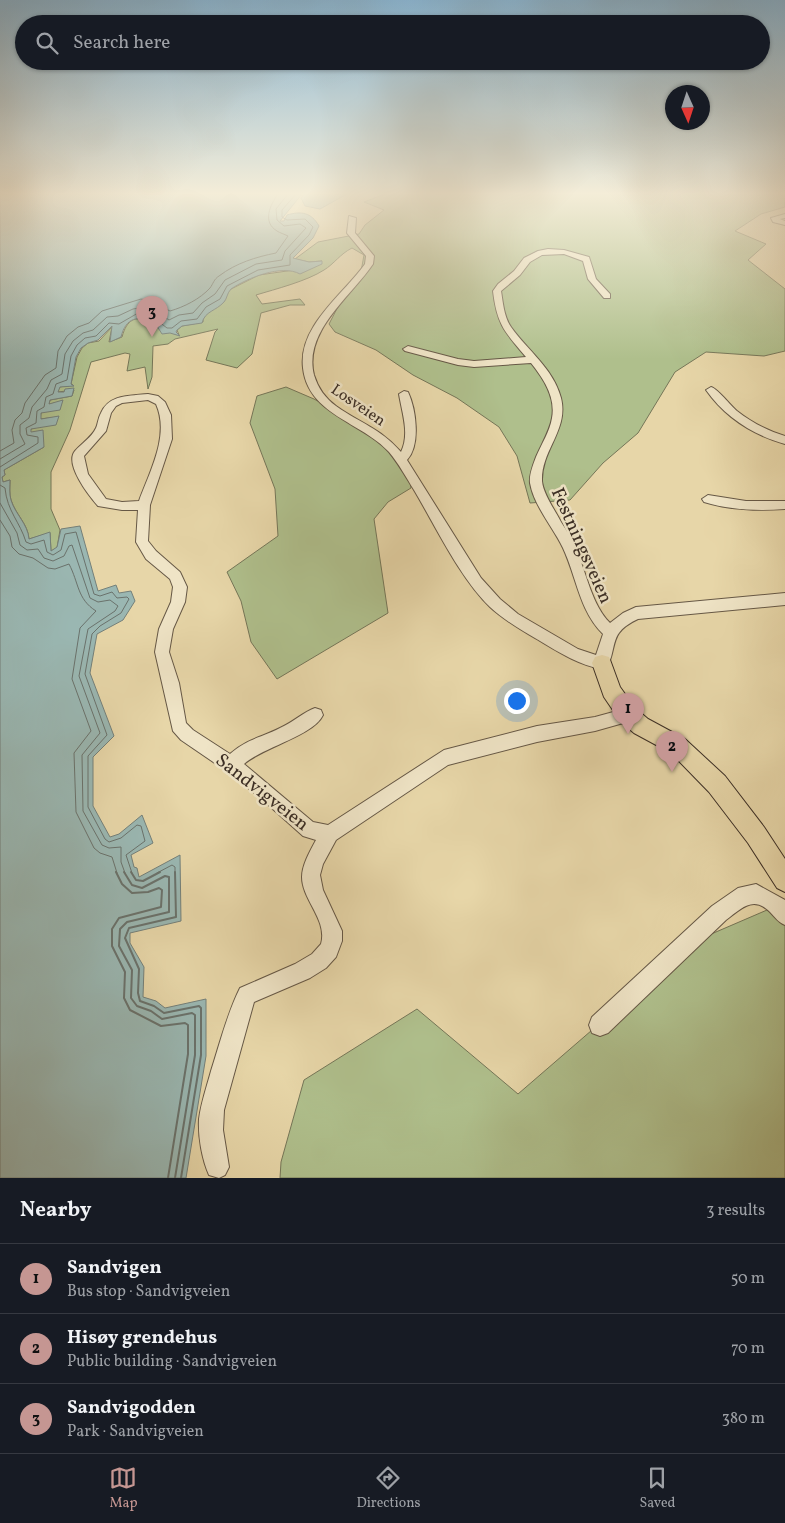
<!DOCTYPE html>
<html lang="en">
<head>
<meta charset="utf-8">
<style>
	body { margin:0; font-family:Vollkorn,serif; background:#242831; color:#f1f3f6 }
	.compass { position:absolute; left:665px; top:85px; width:45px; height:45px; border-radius:50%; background:#171b24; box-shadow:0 1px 4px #0004; rotate:177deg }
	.you { position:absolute; left:516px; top:700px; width:18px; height:18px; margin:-12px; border:4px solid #fff; border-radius:50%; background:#1a73e8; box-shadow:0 0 0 8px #1a73e833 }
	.badge { display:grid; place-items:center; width:32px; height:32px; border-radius:50%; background:#c59692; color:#111; font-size:16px; font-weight:700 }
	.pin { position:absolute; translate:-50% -41px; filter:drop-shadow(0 1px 2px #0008) }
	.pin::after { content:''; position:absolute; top:26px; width:18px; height:15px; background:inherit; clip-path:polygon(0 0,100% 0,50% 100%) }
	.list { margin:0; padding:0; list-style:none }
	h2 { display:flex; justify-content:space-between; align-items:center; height:65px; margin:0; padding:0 20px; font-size:21px }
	h2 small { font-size:16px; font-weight:400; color:#9ea1a6 }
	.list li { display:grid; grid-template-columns:32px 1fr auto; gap:15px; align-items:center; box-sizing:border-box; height:70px; padding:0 20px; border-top:1px solid #363941 }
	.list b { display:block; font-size:19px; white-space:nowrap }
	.list p { margin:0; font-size:16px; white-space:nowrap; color:#9ea1a6 }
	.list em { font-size:16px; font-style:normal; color:#9ea1a6 }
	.icon { flex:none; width:28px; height:28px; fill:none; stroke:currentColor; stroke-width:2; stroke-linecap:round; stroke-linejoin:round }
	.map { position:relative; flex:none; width:785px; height:1178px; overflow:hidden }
	.search { position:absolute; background:#171b24; box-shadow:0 1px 4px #0004; left:15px; right:15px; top:15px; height:55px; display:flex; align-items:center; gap:12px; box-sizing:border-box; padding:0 18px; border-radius:28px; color:#9ea1a6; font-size:19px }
	.sheet { height:275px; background:#171b24 }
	nav { display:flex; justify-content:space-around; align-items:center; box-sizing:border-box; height:70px; border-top:1px solid #363941; background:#171b24; font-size:14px; color:#9ea1a6 }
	nav a { display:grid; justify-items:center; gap:2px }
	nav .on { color:#c59692 }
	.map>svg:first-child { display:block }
	.green { fill:#afbf8c; stroke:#757658 }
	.water { fill:#9ab7b2; stroke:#74807a }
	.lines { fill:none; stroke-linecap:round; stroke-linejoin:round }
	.shore-far1 { stroke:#6a726c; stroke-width:1 }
	.shore { stroke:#6a726c; stroke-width:2 }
	.minor-casing { stroke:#665846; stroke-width:2 }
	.major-casing { stroke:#3b2e25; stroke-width:2 }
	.minor { fill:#efe4c6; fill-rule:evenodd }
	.major { fill:#e7d6a8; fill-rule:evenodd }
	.labels { text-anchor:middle; stroke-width:5; stroke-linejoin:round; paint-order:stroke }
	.far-street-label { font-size:16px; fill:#3b2e25; stroke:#efe4c6 }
	.street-label { font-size:19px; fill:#3b2e25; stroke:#efe4c6 }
</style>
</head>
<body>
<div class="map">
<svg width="785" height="1178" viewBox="0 0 785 1178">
	<rect width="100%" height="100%" fill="#e7d6a8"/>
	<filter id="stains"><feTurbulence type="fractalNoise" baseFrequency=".004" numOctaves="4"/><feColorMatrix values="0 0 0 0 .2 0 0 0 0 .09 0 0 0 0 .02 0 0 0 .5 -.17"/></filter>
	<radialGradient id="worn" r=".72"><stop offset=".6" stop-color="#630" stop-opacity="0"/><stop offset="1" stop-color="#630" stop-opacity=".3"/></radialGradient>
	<!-- green -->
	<g class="green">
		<path d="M385,194H785V207L761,214L735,231L766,244L748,260L785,289V351L764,356L706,352L675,372L638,433L603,463L570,500L530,503L517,456L499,427L457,398L413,375L376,350L335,332L329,324L342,299L360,277L364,255L352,248C340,254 334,264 324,270C307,281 276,289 256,295L262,304L300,299L305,305H290L261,313L252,354L237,368L206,360L215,332L218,329L175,339L168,344L153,346L152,377L148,389L145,367L127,371L130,354L125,353L91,362L70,430L51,472V509L60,530L57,548L51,551L50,533L29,539C28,524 16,515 11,500C9,494 10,486 10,480L3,482L2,477L5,475L4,470L44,447L30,432L31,429L55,422L58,417L40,419L41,413L54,403L49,405L50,400L72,396L74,390L58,392L59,387L73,385L71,384L77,357L82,348L88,343L99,341L112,327L109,342L122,337C132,300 158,330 179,335L177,330L182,326L203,322V318L209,311L224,302L229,290L259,275L294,270L322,261L309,262L295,259L318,242L359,234L365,225L384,210L364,202Z"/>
		<path d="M286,387L314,399L355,421L408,468L411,488L388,502L374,519L388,613L277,679L251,642L241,601L227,572L278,536L275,489L250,423L257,396Z"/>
		<path d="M767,910L785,920V1178H280L281,1162L304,1080L417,1009L518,1094L695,941Z"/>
	</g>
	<!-- water -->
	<g class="water">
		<path d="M0,194H302L280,221H284L287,215C301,211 311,212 319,226L313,238L293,258L309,262L322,261V264L300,274C282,264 247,278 231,289C227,293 227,299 224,302C216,311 205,311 202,323L182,326L177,330L176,332L180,336L170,333L162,334L155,323C138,315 126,317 121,337L110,342L112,326L98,340L88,343L81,348L76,357L71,384L74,386L60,387L58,392H64L65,389L74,388L72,396L50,400L49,404L63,400L60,410L41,413V419L59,416L56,425L31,429V432L43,430L44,447L4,470L5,475L2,477L3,482L10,480C10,486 9,494 11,500C15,514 28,524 29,539L50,532L51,551L57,547L61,529L80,526L98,591L116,585L119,593L131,591L135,601L123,620L97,634L90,673L114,736L93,757V806L110,837L119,834L142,815L153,843L131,855L134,867L137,868L139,877L180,855L181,921L130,933V943L144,967L143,997L156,1001L165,1008L206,999V1056L186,1178H0Z"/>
		<path d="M304,194H347L320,209L305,206L301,198Z"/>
	</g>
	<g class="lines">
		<!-- shore-far1 -->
		<g class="shore-far1">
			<path d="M0,451L14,443L12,430L15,420L22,413L25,403L45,375L56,368L58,351L67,336L78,327L89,323L102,311L141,299L151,301L170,311C184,307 200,299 210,288C213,284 214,279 219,276C236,263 256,257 276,253L288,236C284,234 280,233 277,231C262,222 270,205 278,194"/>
			<path d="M0,459L25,444L20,434V425L29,418L32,407L47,389L51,380L62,374L65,354L73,341L83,333L93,330L107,317L118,316L133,309L145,307L156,311L169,320L179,315L193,313L202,303L215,294L225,280L256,264L282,260L285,251L306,228L300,224L284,226L277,220L276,209L288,194"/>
			<path d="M0,467L38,443V437L27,435L26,428L36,423L37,411L44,407L46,397L53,394L56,384L67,380L71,356L77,345L85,338L96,336L109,323L119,324L138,313L150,315L167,328H172L181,321L197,319L206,307L220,299L227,286L258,270L290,265V255L309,235L313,227L305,219L287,220L282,217V210L296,194"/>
			<path d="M0,485L5,488C7,511 20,522 26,542L31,544L44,540L47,552L53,555L61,550L65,534L76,532L94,594L100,596L112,592L117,598L127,597L129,599L121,613L100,626L92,634L85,674L107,735L88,756V807L105,839L109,842L121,838L137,825L141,826L145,841L126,855L132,873"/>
			<path d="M0,503L17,533L20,545L27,550L38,549L44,558L53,561L64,556L69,546L72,545L90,598L98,602L110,600L118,606L115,611L88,629L79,676L100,733L82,755L83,811L102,845L109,848L121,847V862L125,873"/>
			<path d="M0,520L10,536L12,547L19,554L33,558L48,568L55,569L69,564C79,583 77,599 96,611L80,628L72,679L91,731L74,753L76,812L94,848L100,853L112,857L117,873"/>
			<path d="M157,873L172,865L175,867V873"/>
		</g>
		<!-- shore -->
		<g class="shore">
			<path d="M116,872L122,884L132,893L148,892L159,888L162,890L161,907L119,918L112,929V946L125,972L124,998L130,1010L161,1026L185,1023L188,1025V1054L168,1178"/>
			<path d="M124,872L132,885L142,888L165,876L169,877V912L127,922L120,929L119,946L132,970L131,998L137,1006L151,1011L162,1019L192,1013L195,1015V1055L175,1178"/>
			<path d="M131,872L136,880L143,881L160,872"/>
			<path d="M175,872L176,917L129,928L125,938L139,969L138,993L140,1001L154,1006L164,1013L199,1006L201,1008V1055L181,1178"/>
		</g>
		<defs>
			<g id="minor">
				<path d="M785,214V218L780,219L785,221V225L773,222L771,218Z"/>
				<path d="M349,216L356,218L355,233L374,256L373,264C351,297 303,331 314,375C318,388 325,398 336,406C361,424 379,427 401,452C410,434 402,413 399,394L404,391L408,392C416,409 421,445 407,460L481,578L500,599L518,614L578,649L596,655L603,634C579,610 577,578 563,548C553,527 534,506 530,483C529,475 533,465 536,457C541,445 550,431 552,418C556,397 543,378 531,363L474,367L458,365L405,351L403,349L408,346L458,359L474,361L526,357C505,332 497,325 493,291L498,284L514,271L524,258L538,251L548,249L564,250L589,257L596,279L610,294V298H604L588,279L583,261L564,254L542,255L530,262L520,275L501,291C503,303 504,317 511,327C528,351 553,368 561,398C569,430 541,450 542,481C543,494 555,510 561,522C567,531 573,541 577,552C587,575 592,605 610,623L623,613L636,607L785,593V605L638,619C608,633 618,645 607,668L602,669C579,665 560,653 540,641C523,631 505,621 490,607C460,578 436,527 414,490C406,477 399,464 389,452C362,422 308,415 303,368C298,326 343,295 365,264L366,256L347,233Z"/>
				<path d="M711,387C718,389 730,405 737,411C751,422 768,431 785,436V444C753,435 725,417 706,390Z"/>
				<path d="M148,394L158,396L165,402L171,415L172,439L150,505L148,541L156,551L180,572L187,587L185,602L173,629L169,652L179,683L186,723L193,730L230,754C248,738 264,737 284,726C294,721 304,712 315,708L321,710L323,715C313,736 263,747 244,764L313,822L328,825L444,750L537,726L595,717L628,708L634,710L636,715L634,720L595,731L537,742L448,765L336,840L323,864L320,875L323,890L342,931V941L336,957L326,968L310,978L254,1002L224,1110L223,1130L229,1167L225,1175L219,1178L209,1175C202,1159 198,1137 199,1119C201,1103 207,1086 211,1071C220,1043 227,1014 240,988L295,964L312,954L321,944C328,920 302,900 302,877C302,865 310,851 316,840L303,836L257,795L225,770L181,740L173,731L155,652L159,629L171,602L173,587L170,579L146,559L136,542L138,510H122L98,506C89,496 64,464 75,451C81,444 92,437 96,428C98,424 98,418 101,413C109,394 130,396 148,394ZM148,400L156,404C170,435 150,471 139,501L122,502L106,499L88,474L84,456L106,431L111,413L116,406L122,403Z"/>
				<path d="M708,495L746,501H785V509C757,511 730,510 704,502L702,499Z"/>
				<path d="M756,884L785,900V925C778,922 776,918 770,912C753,895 741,909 726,920L608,1033L600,1036L592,1033L589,1025L592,1017L712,906L738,888Z"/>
			</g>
			<path id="major" d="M602,655L609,657L620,687L635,708L648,719L685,739L725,776L764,827L785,859V892L777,888L748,843L709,792L671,753L634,733L621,722L604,697L592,663L595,657Z"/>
		</defs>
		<!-- minor casing -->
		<use href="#minor" class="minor-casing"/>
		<!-- major casing -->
		<use href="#major" class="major-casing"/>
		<!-- minor -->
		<use href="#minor" class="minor"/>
		<!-- major -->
		<use href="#major" class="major"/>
	</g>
	<!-- sky -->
	<linearGradient id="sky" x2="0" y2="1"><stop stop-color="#89b5d2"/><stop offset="0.54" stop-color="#f4edd8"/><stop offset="1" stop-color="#f4edd8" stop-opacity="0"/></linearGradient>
	<rect width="785" height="359" fill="url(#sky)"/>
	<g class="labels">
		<!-- far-street labels -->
		<g class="far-street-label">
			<text transform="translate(359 404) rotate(34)" y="6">Losveien</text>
		</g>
		<!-- street labels -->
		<g class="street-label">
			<text transform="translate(583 545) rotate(66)" y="7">Festningsveien</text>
			<text transform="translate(263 791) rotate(38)" y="7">Sandvigveien</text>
		</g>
	</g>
	<rect width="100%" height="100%" filter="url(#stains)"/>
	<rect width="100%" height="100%" fill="url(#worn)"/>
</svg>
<svg class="compass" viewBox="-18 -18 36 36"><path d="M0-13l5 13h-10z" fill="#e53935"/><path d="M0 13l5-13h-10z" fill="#9ea1a6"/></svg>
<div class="you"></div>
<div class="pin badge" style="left:628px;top:734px">1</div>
<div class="pin badge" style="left:672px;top:772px">2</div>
<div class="pin badge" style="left:152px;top:337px">3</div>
<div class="search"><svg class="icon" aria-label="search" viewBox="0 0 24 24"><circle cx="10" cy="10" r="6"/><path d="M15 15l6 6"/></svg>Search here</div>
</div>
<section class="sheet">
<h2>Nearby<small>3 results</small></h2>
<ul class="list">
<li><span class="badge">1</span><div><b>Sandvigen</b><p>Bus stop · Sandvigveien</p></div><em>50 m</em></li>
<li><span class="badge">2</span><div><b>Hisøy grendehus</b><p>Public building · Sandvigveien</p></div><em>70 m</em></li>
<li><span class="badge">3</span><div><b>Sandvigodden</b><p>Park · Sandvigveien</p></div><em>380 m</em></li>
</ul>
</section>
<nav>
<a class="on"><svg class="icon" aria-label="map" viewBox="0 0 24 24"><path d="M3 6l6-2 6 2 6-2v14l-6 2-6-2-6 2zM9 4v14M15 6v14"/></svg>Map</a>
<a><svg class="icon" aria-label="directions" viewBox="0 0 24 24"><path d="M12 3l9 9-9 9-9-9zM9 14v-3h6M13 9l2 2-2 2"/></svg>Directions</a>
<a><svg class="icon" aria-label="saved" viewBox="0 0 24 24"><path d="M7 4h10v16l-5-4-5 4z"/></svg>Saved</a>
</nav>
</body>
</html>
